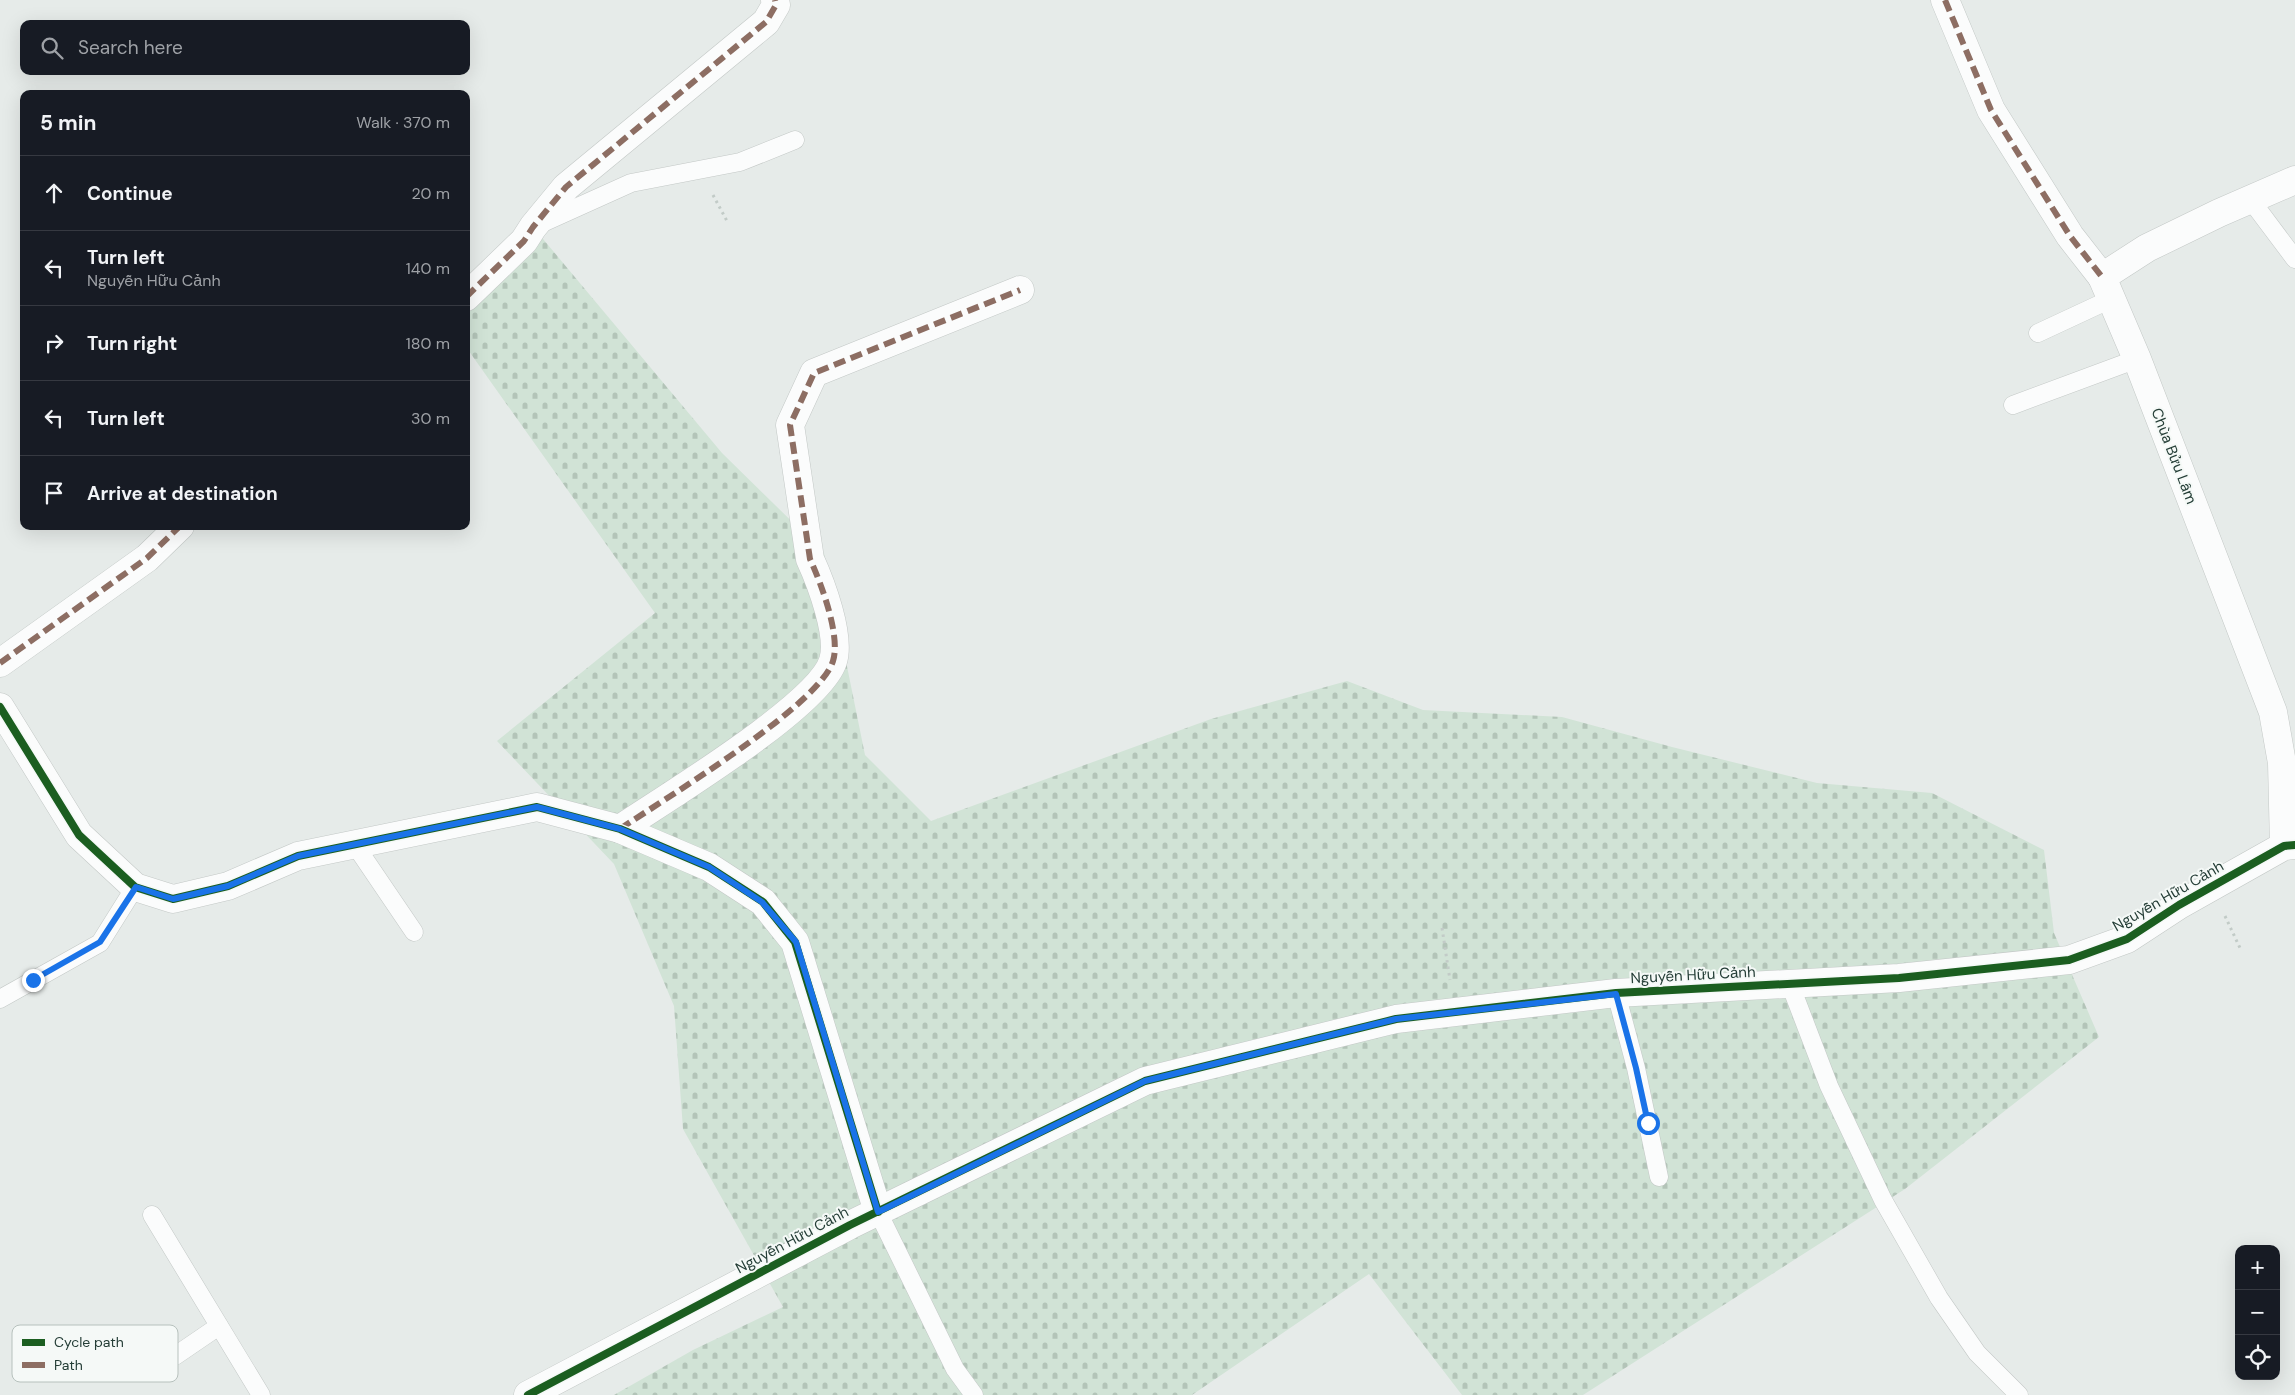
<!DOCTYPE html>
<html lang="en">
<head>
<meta charset="utf-8">
<style>
	body { margin:0; font-family:"DM Sans",sans-serif; background:#20242c; color:#f1f3f6 }
	.controls { position:absolute; right:15px; bottom:15px; display:grid; overflow:hidden; border-radius:10px; box-shadow:0 5px 20px #0002 }
	.controls button { width:45px; height:45px; display:grid; place-items:center; padding:0; border:0; border-bottom:1px solid #363941; background:#171b24; color:#f1f3f6; font:25px sans-serif }
	.stop { position:absolute; width:15px; height:15px; margin:-11px; border:4px solid #1a73e8; border-radius:50%; background:#fff }
	.stop.end { background:#1a73e8; border-color:#fff; box-shadow:0 1px 5px #0008 }
	.list { margin:0; padding:0; list-style:none }
	h2 { display:flex; justify-content:space-between; align-items:center; height:65px; margin:0; padding:0 20px; font-size:21px }
	h2 small { font-size:16px; font-weight:400; color:#9ea1a6 }
	.list li { display:grid; grid-template-columns:32px 1fr auto; gap:15px; align-items:center; box-sizing:border-box; height:75px; padding:0 20px; border-top:1px solid #363941 }
	.list b { display:block; font-size:19px; white-space:nowrap }
	.list p { margin:0; font-size:16px; white-space:nowrap; color:#9ea1a6 }
	.list em { font-size:16px; font-style:normal; color:#9ea1a6 }
	.icon { flex:none; width:28px; height:28px; fill:none; stroke:currentColor; stroke-width:2; stroke-linecap:round; stroke-linejoin:round }
	.map { position:relative; flex:none; width:2295px; height:1395px; overflow:hidden }
	.search { position:absolute; background:#171b24; box-shadow:0 5px 20px #0002; left:20px; top:20px; width:450px; height:55px; display:flex; align-items:center; gap:12px; box-sizing:border-box; padding:0 18px; border-radius:10px; color:#9ea1a6; font-size:19px }
	.panel { position:absolute; background:#171b24; box-shadow:0 5px 20px #0002; left:20px; top:90px; width:450px; height:440px; border-radius:10px }
	.map>svg:first-child { display:block }
	.cemetery { fill:url(#cemetery-stones) }
	.lines { fill:none; stroke-linecap:round; stroke-linejoin:round }
	.lane-casing { stroke:#c3c8c6; stroke-width:19 }
	.street-casing { stroke:#c3c8c6; stroke-width:29 }
	.path { stroke:#c2cbc7; stroke-width:3; stroke-dasharray:2.5 4; stroke-linecap:butt }
	.lane { stroke:#fbfcfc; stroke-width:18 }
	.street { stroke:#fbfcfc; stroke-width:28 }
	.quiet { stroke:#8d6e63; stroke-width:6; stroke-dasharray:12 6; stroke-linecap:butt }
	.cycleway-casing { stroke:#f5f9f7; stroke-width:11 }
	.cycleway { stroke:#1b5e20; stroke-width:8 }
	.route { stroke:#1a73e8; stroke-width:6 }
	.labels { text-anchor:middle; stroke-width:4; stroke-linejoin:round; paint-order:stroke }
	.street-label { font-size:15px; fill:#253e37; stroke:#f5f9f7 }
	.key { fill:#f5f9f7; stroke:#b7c1bd; stroke-width:1 }
	.key-label { font-size:14px; fill:#253e37 }
</style>
</head>
<body>
<div class="map">
<svg width="2295" height="1395" viewBox="0 0 2295 1395">
	<defs>
		<pattern id="cemetery-stones" width="16" height="16" patternUnits="userSpaceOnUse" patternTransform="scale(1.25)"><rect width="16" height="16" fill="#d1e3d6"/><path d="M2 7V4a2 2 0 0 1 4 0v3zM10 15v-3a2 2 0 0 1 4 0v3z" fill="#b3c4b8"/></pattern>
	</defs>
	<rect width="100%" height="100%" fill="#e6ebe9"/>
	<!-- cemetery -->
	<path class="cemetery" d="M533,227L722,453L824,553L865,755L931,821L1211,719L1347,681L1423,710L1562,717L1672,747L1817,783L1932,793L2044,850L2054,933L2099,1037L1905,1189L1583,1395H1462L1369,1274L1192,1395H614L693,1350L783,1307L683,1129L674,1006L614,864L497,741L655,613L466,347V300Z"/>
	<g class="lines">
		<defs>
			<g id="lane">
				<path d="M2250,199L2295,259"/>
				<path d="M540,224L631,183L740,162L795,140"/>
				<path d="M2038,333L2111,299"/>
				<path d="M2013,405L2137,359"/>
				<path d="M355,845L414,932"/>
				<path d="M1790,984L1829,1086L1883,1200L1939,1298L1977,1353L2019,1395"/>
				<path d="M1616,993L1636,1068L1659,1177"/>
				<path d="M0,999L100,943L135,887"/>
				<path d="M878,1212L955,1369L974,1395"/>
				<path d="M152,1215L261,1395"/>
				<path d="M175,1356L219,1326"/>
			</g>
			<g id="street">
				<path d="M1945,0L1991,110L2070,236L2102,277"/>
				<path d="M466,297L524,241L533,227L566,187L766,22L776,5L775,0"/>
				<path d="M0,663L147,558L180,526"/>
				<path d="M0,707L79,835L135,887L173,899L228,886L298,856L537,807L620,829L709,867L763,902L795,942L878,1212"/>
				<path d="M620,829C664,799 819,706 833,661C841,636 821,583 810,559L790,425L814,373L1020,290"/>
				<path d="M2284,846L2282,763L2273,712L2137,359L2102,277L2147,248L2219,213L2295,180"/>
				<path d="M528,1395L850,1225L1145,1081L1396,1019L1616,993L1899,978L2069,960L2127,939L2179,905L2284,846L2295,845"/>
			</g>
		</defs>
		<!-- lane casing -->
		<use href="#lane" class="lane-casing"/>
		<!-- street casing -->
		<use href="#street" class="street-casing"/>
		<!-- path -->
		<g class="path">
			<path d="M713,195L727,221"/>
			<path d="M2225,916L2240,948"/>
			<path d="M1442,928L1450,980"/>
		</g>
		<!-- lane -->
		<use href="#lane" class="lane"/>
		<!-- street -->
		<use href="#street" class="street"/>
		<!-- quiet -->
		<g class="quiet">
			<path d="M1945,0L1991,110L2070,236L2102,277"/>
			<path d="M466,297L524,241L533,227L566,187L766,22L776,5L775,0"/>
			<path d="M0,663L147,558L180,526"/>
			<path d="M620,829C664,799 819,706 833,661C841,636 821,583 810,559L790,425L814,373L1020,290"/>
		</g>
		<defs>
			<g id="cycleway">
				<path d="M0,707L79,835L135,887L173,899L228,886L298,856L537,807L620,829L709,867L763,902L795,942L878,1212"/>
				<path d="M528,1395L850,1225L1145,1081L1396,1019L1616,993L1899,978L2069,960L2127,939L2179,905L2284,846L2295,845"/>
			</g>
		</defs>
		<!-- cycleway casing -->
		<use href="#cycleway" class="cycleway-casing"/>
		<!-- cycleway -->
		<use href="#cycleway" class="cycleway"/>
	</g>
	<g class="lines">
		<!-- route -->
		<path class="route" d="M33,980L100,942L136,887L173,899L228,886L298,856L537,807L620,829L709,867L762,902L796,942L878,1212L1145,1081L1396,1019L1616,994L1636,1068L1648,1123"/>
	</g>
	<g class="labels">
		<!-- street labels -->
		<g class="street-label">
			<text transform="translate(2174 456) rotate(69)" y="5">Chùa Bửu Lâm</text>
			<text transform="translate(2168 896) rotate(-30)" y="5">Nguyễn Hữu Cảnh</text>
			<text transform="translate(1693 975) rotate(-3)" y="5">Nguyễn Hữu Cảnh</text>
			<text transform="translate(792 1240) rotate(-28)" y="5">Nguyễn Hữu Cảnh</text>
		</g>
	</g>
	<!-- legend -->
	<rect x="12" y="1325" width="166" height="57" rx="8" class="key"/>
	<rect x="22" y="1339" width="23" height="7" fill="#1b5e20"/>
	<rect x="22" y="1362" width="23" height="6" fill="#8d6e63"/>
	<g class="key-label">
		<text x="54" y="1347">Cycle path</text>
		<text x="54" y="1370">Path</text>
	</g>
</svg>
<div class="controls">
<button>+</button>
<button>−</button>
<button><svg class="icon" aria-label="locate" viewBox="0 0 24 24"><circle cx="12" cy="12" r="6"/><path d="M12 2v4M12 18v4M2 12h4M18 12h4"/></svg></button>
</div>
<div class="stop" style="left:1648px;top:1123px"></div>
<div class="stop end" style="left:33px;top:980px"></div>
<div class="search"><svg class="icon" aria-label="search" viewBox="0 0 24 24"><circle cx="10" cy="10" r="6"/><path d="M15 15l6 6"/></svg>Search here</div>
<section class="panel">
<h2>5 min<small>Walk · 370 m</small></h2>
<ul class="list">
<li><svg class="icon" aria-label="ahead" viewBox="0 0 24 24"><path d="M12 20V5M6 11l6-6 6 6"/></svg><div><b>Continue</b></div><em>20 m</em></li>
<li><svg class="icon" aria-label="left" viewBox="0 0 24 24"><path d="M17 20v-9H6M10 6l-5 5 5 5"/></svg><div><b>Turn left</b><p>Nguyễn Hữu Cảnh</p></div><em>140 m</em></li>
<li><svg class="icon" aria-label="right" viewBox="0 0 24 24"><path d="M7 20v-9h11M14 6l5 5-5 5"/></svg><div><b>Turn right</b></div><em>180 m</em></li>
<li><svg class="icon" aria-label="left" viewBox="0 0 24 24"><path d="M17 20v-9H6M10 6l-5 5 5 5"/></svg><div><b>Turn left</b></div><em>30 m</em></li>
<li><svg class="icon" aria-label="arrive" viewBox="0 0 24 24"><path d="M6 21V4h12l-3 4 3 4H6"/></svg><div><b>Arrive at destination</b></div></li>
</ul>
</section>
</div>
</body>
</html>
